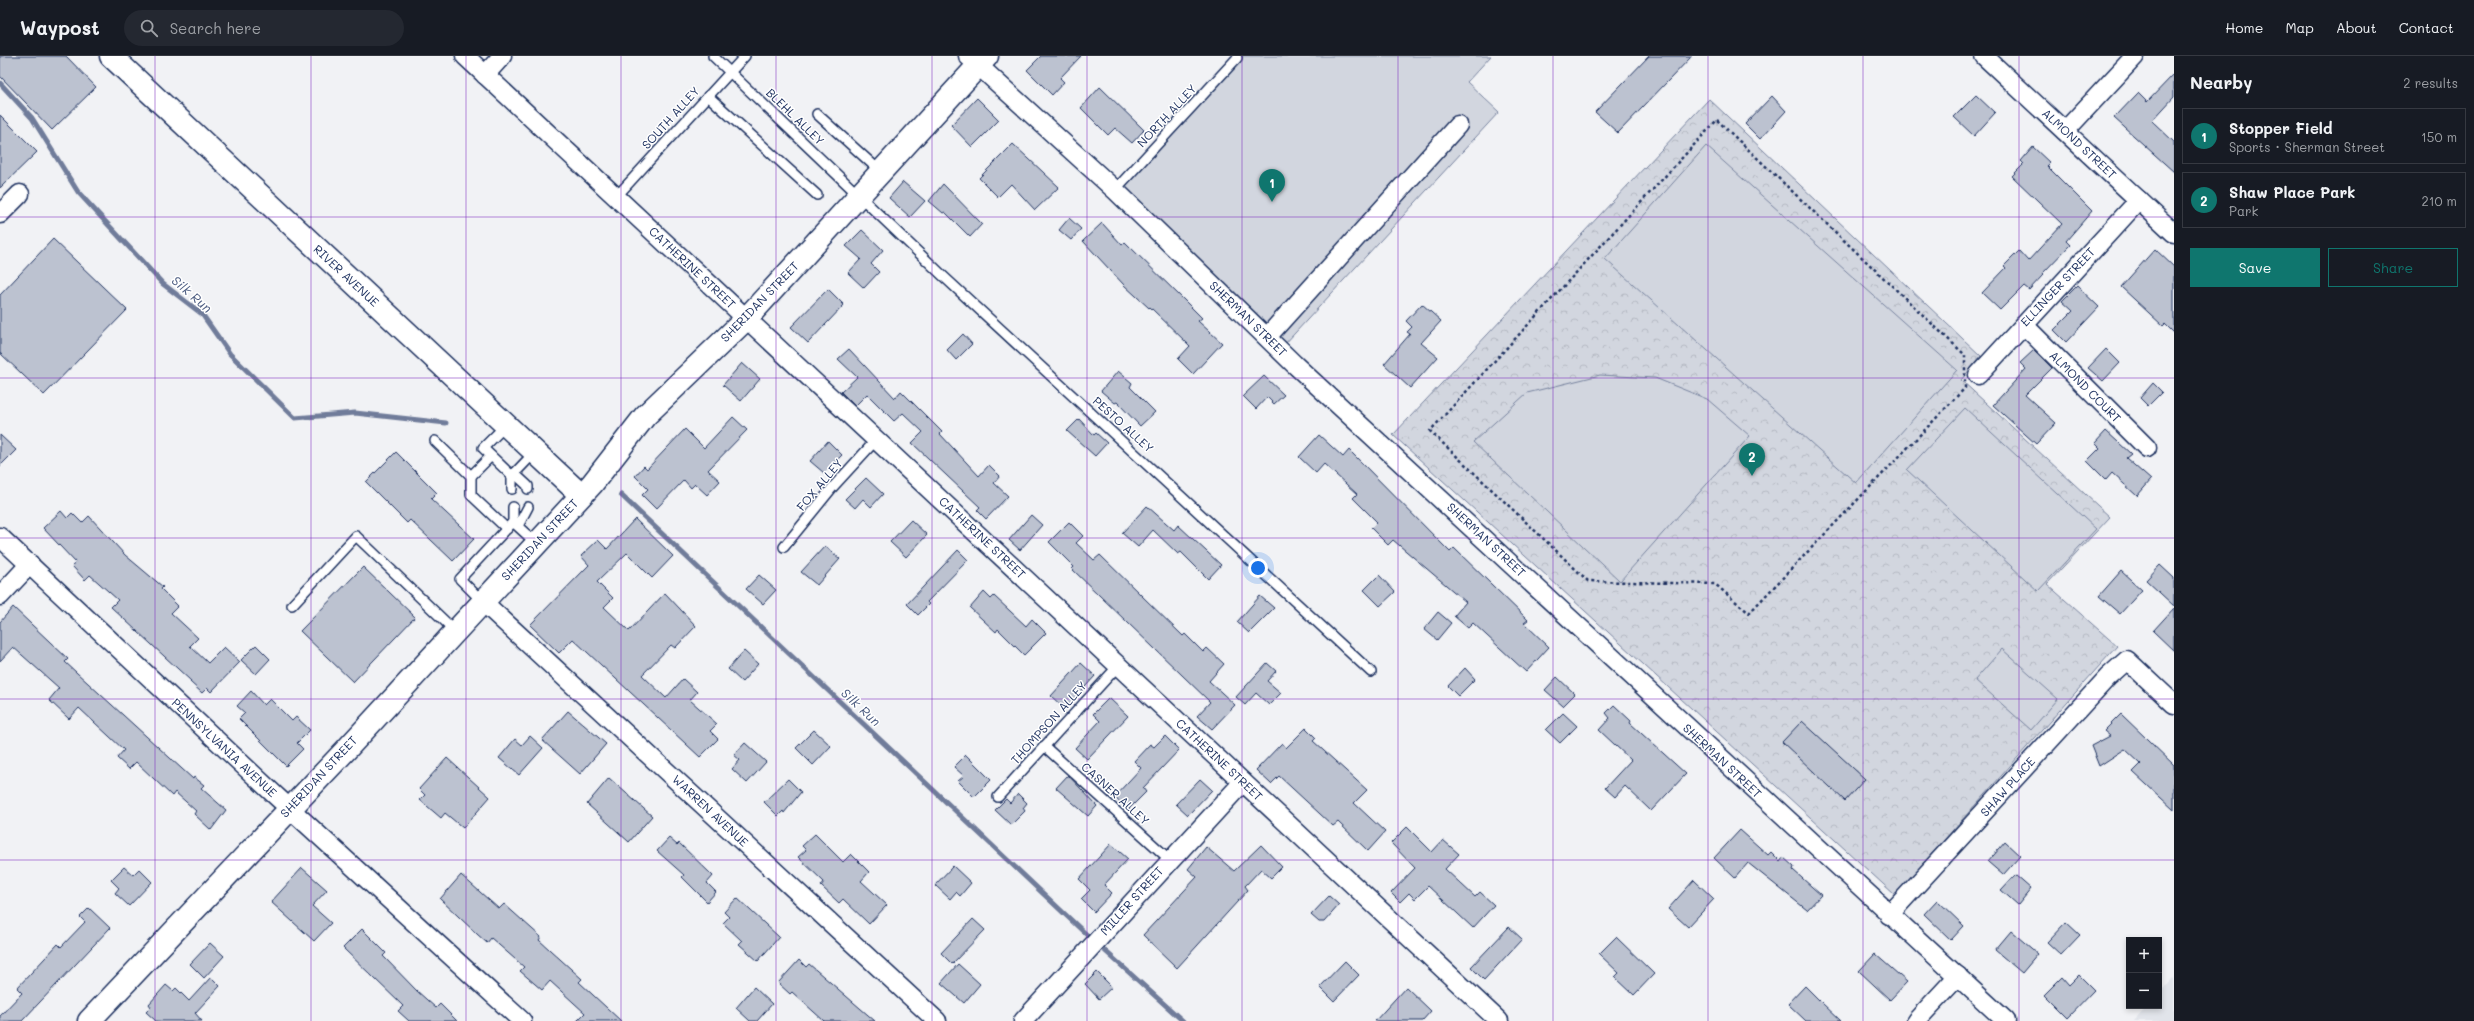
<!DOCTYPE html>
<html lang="en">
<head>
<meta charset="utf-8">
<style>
	body { margin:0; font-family:Mali,sans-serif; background:#242831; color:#f1f3f6 }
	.controls { position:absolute; right:12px; bottom:12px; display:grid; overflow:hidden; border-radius:0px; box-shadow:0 2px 6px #0003 }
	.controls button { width:36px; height:36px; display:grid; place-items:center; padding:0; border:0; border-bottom:1px solid #363941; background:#171b24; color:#f1f3f6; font:20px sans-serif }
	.you { position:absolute; left:1258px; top:512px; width:14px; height:14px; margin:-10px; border:3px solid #fff; border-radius:50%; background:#1a73e8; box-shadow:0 0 0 6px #1a73e833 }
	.badge { display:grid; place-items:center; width:26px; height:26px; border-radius:50%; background:#0f766e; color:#fff; font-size:13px; font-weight:700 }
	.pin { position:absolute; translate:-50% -33px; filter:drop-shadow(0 1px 2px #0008) }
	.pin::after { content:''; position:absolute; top:21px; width:14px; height:12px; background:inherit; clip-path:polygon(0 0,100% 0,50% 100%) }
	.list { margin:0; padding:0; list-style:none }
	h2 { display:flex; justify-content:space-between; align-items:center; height:52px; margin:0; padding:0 16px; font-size:17px }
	h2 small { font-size:13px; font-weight:400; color:#9ea1a6 }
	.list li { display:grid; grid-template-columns:26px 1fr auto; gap:12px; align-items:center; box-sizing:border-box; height:56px; margin:0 8px 8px; padding:0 8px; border:1px solid #363941; border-radius:0px }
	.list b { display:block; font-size:15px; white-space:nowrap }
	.list p { margin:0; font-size:13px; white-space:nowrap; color:#9ea1a6 }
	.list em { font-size:13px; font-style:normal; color:#9ea1a6 }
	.actions { display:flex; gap:8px; padding:12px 16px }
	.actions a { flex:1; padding:9px 0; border:1px solid #0f766e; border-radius:0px; text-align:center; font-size:14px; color:#0f766e }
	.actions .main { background:#0f766e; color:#fff }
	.icon { flex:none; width:22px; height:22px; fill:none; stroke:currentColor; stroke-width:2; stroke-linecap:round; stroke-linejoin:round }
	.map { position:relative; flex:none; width:2174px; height:965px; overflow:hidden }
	header { display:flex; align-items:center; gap:24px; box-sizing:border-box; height:56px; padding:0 20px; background:#171b24; border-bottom:1px solid #363941 }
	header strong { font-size:19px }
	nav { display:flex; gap:22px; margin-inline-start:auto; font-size:14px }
	.search { width:280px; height:36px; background:#242831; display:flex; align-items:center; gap:10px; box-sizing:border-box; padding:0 14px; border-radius:22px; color:#9ea1a6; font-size:15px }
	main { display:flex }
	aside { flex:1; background:#171b24 }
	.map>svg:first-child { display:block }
	.built { fill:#e1e4ea }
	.park { fill:url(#park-crowns); stroke:#76829e }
	.garden { fill:#d2d6df; stroke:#76829e }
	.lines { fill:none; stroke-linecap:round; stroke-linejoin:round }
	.stream { stroke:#707c9a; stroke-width:5 }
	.building { fill:#bcc2d0; stroke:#1b2f5e }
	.lane-casing { stroke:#1b2f5e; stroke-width:12 }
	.street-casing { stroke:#1b2f5e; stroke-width:21 }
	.secondary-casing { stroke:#1b2f5e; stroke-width:25 }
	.path { stroke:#1b2f5e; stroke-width:2.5; stroke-dasharray:3 3; stroke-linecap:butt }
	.lane { stroke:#fff; stroke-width:9 }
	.street { stroke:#fff; stroke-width:18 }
	.secondary { stroke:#fff; stroke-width:22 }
	.grid { fill:none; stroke:#7b2cbf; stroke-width:1; stroke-opacity:0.55 }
	.labels { text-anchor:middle; stroke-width:3; stroke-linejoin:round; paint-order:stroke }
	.street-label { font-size:12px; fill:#1b2f5e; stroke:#fff }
	.water-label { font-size:13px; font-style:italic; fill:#4c5c81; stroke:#fff }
</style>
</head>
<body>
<header>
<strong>Waypost</strong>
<div class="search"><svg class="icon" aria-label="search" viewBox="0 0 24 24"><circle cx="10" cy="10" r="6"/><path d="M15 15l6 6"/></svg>Search here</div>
<nav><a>Home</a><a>Map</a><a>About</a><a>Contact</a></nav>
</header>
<main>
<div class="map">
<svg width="2174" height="965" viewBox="0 0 2174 965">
	<defs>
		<pattern id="park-crowns" width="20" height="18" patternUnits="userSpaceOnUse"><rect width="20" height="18" fill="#d2d6df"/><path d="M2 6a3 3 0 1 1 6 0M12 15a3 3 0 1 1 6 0" fill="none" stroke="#b4b8c2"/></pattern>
	</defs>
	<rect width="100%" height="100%" fill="#f1f2f5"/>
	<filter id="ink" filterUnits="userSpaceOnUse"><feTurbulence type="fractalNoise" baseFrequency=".025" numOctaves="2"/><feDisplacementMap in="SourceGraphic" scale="8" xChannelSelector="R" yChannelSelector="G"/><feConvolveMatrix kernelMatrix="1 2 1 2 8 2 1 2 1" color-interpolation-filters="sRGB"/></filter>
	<g filter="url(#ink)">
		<!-- built -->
		<path class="built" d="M2174,922V965H2134L2148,950H2159V938Z"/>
		<!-- park -->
		<path class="park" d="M1709,43L1981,300L1961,324L2110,461L2047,528L2117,590L1895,839L1393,379Z"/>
		<!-- garden -->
		<g class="garden">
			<path d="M1239,0H1491L1467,26L1499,56L1283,290L1115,134Z"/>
			<path d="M1706,90L1957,314L1856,427L1605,203Z"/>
			<path d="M1600,319L1655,322L1707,343L1750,380L1620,525L1473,386L1527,337Z"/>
			<path d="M1965,352L2096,473L2038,535L1907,414Z"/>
			<path d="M2002,593L2058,643L2031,674L1975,624Z"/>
		</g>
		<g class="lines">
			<!-- stream -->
			<g class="stream">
				<path d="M0,27L32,62L78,136L163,228L202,258L230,298L295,362L355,357L446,367"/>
				<path d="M621,439L1087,879"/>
				<path d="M1103,893L1183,965"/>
			</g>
		</g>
		<!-- building -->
		<g class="building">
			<path d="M0,0H66L96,31L52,74L0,20Z"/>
			<path d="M1041,0H1081L1060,22L1064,26L1052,39L1027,14Z"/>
			<path d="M1649,0H1692L1618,77L1595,56Z"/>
			<path d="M2174,18V41L2152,65L2174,86V116L2114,62L2138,37L2147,46Z"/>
			<path d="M1100,31L1144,74L1132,87L1115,72L1108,79L1081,52Z"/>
			<path d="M1976,39L1995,57L1974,80L1954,61Z"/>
			<path d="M1772,40L1786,55L1760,83L1745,68Z"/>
			<path d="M977,42L999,64L972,91L951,69Z"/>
			<path d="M0,59L37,96L0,132Z"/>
			<path d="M1013,88L1059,131L1035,154L1011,128L998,141L979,122Z"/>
			<path d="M2033,91L2050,107L2047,110L2092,155L2066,185L2070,189L2042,218L2043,219L2029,234L2024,230L2000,254L1982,237L2006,212L2004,210L2019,195L2028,205L2062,168L2012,120L2024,108L2021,105Z"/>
			<path d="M903,126L925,145L910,161L889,142Z"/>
			<path d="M943,128L982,168L970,181L945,156L943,157L929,145Z"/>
			<path d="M1069,162L1081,173L1071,184L1059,174Z"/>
			<path d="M1102,167L1122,189L1125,186L1185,245L1202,262L1198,265L1222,287L1193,318L1178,303L1190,290L1150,251L1149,252L1124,229L1083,185Z"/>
			<path d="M862,174L883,194L871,208L879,216L864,232L848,217L861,203L846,190Z"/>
			<path d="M53,183L127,254L44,339L0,297V239Z"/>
			<path d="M2155,193L2174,211V277L2165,268L2163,270L2121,231Z"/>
			<path d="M2077,230L2099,251L2066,286L2054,274L2073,255L2062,245Z"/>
			<path d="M828,233L844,249L808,287L791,271Z"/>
			<path d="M1422,248L1441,265L1421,287L1438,301L1410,332L1384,308L1410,278L1407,276L1412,271L1406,265Z"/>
			<path d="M963,278L972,288L956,304L947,294Z"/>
			<path d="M849,293L895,342L901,335L942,376L940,378L979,420L989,409L1000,420L994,427L1008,440L986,463L977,454L980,451L912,387L923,376L903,357L894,365L867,338L855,350L841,336L857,321L838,303Z"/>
			<path d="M2106,293L2120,307L2103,325L2088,312Z"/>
			<path d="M2034,294L2052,312L2025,339L2056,367L2036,388L1993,349L2026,313L2020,307Z"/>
			<path d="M742,307L760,323L741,345L723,329Z"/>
			<path d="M1118,315L1132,327L1130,331L1155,356L1140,370L1117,346L1115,347L1101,335Z"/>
			<path d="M1264,320L1284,339L1274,348L1267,341L1256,353L1243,340Z"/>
			<path d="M2153,327L2162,336L2148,350L2140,342Z"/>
			<path d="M733,361L747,374L708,414L720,425L707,439L695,428L691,432L684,424L656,453L642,439L648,433L635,420L644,410L647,413L685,373L704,392Z"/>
			<path d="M1079,363L1094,379L1096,377L1107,387L1095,400L1067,375Z"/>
			<path d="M2106,375L2131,398L2126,402L2151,424L2137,440L2112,417L2106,424L2087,405L2100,392L2095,387Z"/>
			<path d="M0,379L16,394L0,410Z"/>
			<path d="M1319,379L1343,401L1349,394L1450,496L1454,492L1528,564L1524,567L1549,591L1526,616L1473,567L1468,572L1454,560L1466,546L1393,484L1388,489L1371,472L1377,466L1353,442L1357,438L1324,408L1316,417L1299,401Z"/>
			<path d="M828,385L842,399L824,417L810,405Z"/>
			<path d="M396,396L437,437L431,443L474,483L453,505L410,464L407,467L366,426Z"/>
			<path d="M866,422L883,438L871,451L863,443L855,452L845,443Z"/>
			<path d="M1147,450L1174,474L1178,469L1221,509L1208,523L1181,496L1178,498L1153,474L1138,491L1122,477Z"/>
			<path d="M61,455L67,462L72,457L82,467L89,460L125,499L163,531L161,533L178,550L171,557L198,582L190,590L208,607L224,591L240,606L211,636L207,632L202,637L190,626L191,625L111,551L118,544L90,519L85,524L72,510L76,507L43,472Z"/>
			<path d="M1031,459L1042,469L1020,494L1009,484Z"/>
			<path d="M635,463L673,500L652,522L627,497L597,526L613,542L604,551L629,575L665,537L696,570L675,592L671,589L642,619L666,642L683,623L697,636L690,644L717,668L710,675L718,683L700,701L573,583L559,597L530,569L589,509L581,500L598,484L607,493Z"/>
			<path d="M911,464L927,479L906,501L890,486Z"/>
			<path d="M1069,466L1083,480L1076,487L1094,504L1100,499L1183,580L1185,578L1203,596L1207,592L1224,608L1209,625L1235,649L1212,673L1197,660L1210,646L1072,513L1074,511L1049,486Z"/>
			<path d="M825,490L840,503L817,529L801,516Z"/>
			<path d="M958,494L968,504L927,546L929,548L918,559L907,548Z"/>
			<path d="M2160,509L2174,522V550L2146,524Z"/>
			<path d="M363,511L415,561L353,626L300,575Z"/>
			<path d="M2121,515L2142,534L2120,558L2099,540Z"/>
			<path d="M759,519L776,534L763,548L746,533Z"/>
			<path d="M1379,519L1395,536L1380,550L1364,534Z"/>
			<path d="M984,536L991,543L994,540L1026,570L1032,563L1046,577L1024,599L998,573L996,576L970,552Z"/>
			<path d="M1260,540L1274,552L1249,577L1237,566Z"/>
			<path d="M13,551L68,603L65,606L193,723L194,721L204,729L201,732L226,754L211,774L194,758L196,755L175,736L172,740L136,706L129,713L117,702L124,694L79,652L69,663L49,644L59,632L13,591L0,605V566Z"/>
			<path d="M2174,552V595L2153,575Z"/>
			<path d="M1438,556L1451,567L1437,584L1424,573Z"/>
			<path d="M256,589L270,603L256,618L241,604Z"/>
			<path d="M744,595L758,608L742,626L728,613Z"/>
			<path d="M1081,607L1095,620L1065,653L1051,640Z"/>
			<path d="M1267,607L1276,615L1267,625L1281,637L1269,649L1256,637L1245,649L1236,641Z"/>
			<path d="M1465,612L1475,623L1458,640L1448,630Z"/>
			<path d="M1557,621L1575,638L1563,650L1545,634Z"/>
			<path d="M251,635L264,649L270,643L292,665L296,661L310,674L297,687L303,693L286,710L239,663L245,657L237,650Z"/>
			<path d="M1109,642L1128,660L1087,703L1075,692L1100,665L1093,658Z"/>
			<path d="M1614,649L1631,665L1630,667L1686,718L1651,755L1625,730L1615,741L1605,732L1631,704L1599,674L1610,662L1606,657Z"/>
			<path d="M568,655L606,688L580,718L542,684Z"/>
			<path d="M1563,657L1577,670L1560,687L1546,674Z"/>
			<path d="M2121,658L2174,709V754L2133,716L2141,708L2125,693L2099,710L2091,690L2110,680L2104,675Z"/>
			<path d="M1802,665L1865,723L1845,745L1782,686Z"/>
			<path d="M1306,672L1316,682L1313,685L1367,734L1354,747L1385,776L1368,795L1338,766L1333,770L1279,720L1271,728L1256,714L1282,687L1286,692Z"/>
			<path d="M814,674L831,690L813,709L796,692Z"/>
			<path d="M530,680L543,692L519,719L499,702L515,683L522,689Z"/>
			<path d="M1165,680L1179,694L1143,732L1146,736L1128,754L1114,741L1141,712L1134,705L1150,688L1154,691Z"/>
			<path d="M745,687L766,706L747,727L732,713L740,704L734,699Z"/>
			<path d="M966,699L991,724L974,741L958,725L964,720L954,711Z"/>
			<path d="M447,702L490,741L463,772L445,757L441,762L420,744L425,739L419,733Z"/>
			<path d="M1068,719L1097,750L1088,760L1056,732Z"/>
			<path d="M609,722L652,760L629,786L587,748Z"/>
			<path d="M788,723L801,736L784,757L783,755L778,760L764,746Z"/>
			<path d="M1200,723L1212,734L1188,759L1176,748Z"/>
			<path d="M1018,738L1027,747L1023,752L1025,755L1011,769L995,754L1006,743L1010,747Z"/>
			<path d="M1407,771L1432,796L1443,784L1459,798L1445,813L1475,841L1480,836L1494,849L1473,872L1428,830L1415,843L1409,837L1400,846L1391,837L1415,812L1391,787Z"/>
			<path d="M1740,774L1768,799L1771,796L1780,805L1783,801L1794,811L1793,814L1821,839L1807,854L1748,807L1735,822L1714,802Z"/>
			<path d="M815,778L843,806L851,798L869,816L861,825L887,849L869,868L843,843L839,847L821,830L824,826L798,801L806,794L802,790Z"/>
			<path d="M669,782L677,789L679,787L713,820L707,827L716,836L707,846L682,821L684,819L657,795Z"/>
			<path d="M2005,786L2020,800L2003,819L1988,806Z"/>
			<path d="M1111,788L1128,803L1104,829L1112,837L1094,856L1081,843L1090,834L1079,823Z"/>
			<path d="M1261,789L1282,811L1271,822L1261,813L1245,830L1248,834L1177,912L1143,879L1197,821L1188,813L1206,791L1234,815Z"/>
			<path d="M953,810L971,827L960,840L956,836L950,843L935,829Z"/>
			<path d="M124,811L133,819L139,813L152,826L129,850L115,837L119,832L111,824Z"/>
			<path d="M302,812L327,834L312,850L331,867L314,885L271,846Z"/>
			<path d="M461,819L499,853L504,848L541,881L539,884L582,923L579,926L621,965H577L585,957L550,925L542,934L520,915L524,911L491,882L487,887L477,878L440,843Z"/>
			<path d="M2015,819L2031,833L2018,849L2001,834Z"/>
			<path d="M1694,824L1714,843L1688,871L1668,853Z"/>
			<path d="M1329,840L1339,849L1324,866H1319L1311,859Z"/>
			<path d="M737,842L779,881L758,905L739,888L742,885L723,867L729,861L724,856Z"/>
			<path d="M1937,844L1964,870L1951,884L1924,858Z"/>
			<path d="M89,852L110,872L22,965H0V960L22,937L17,932L58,888L61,891L85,866L80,861Z"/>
			<path d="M973,863L985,874L952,908L941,897Z"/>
			<path d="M2066,866L2080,879L2061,899L2047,886Z"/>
			<path d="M1509,871L1522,883L1484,924L1471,911Z"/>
			<path d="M362,873L386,897L383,900L417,935L436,952L440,948L457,965H409L398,955L403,950L343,892Z"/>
			<path d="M2011,875L2038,898L2022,917L1995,894Z"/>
			<path d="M1616,881L1654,918L1634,939L1615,921L1619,917L1599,898Z"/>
			<path d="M210,887L224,900L204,922L190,908Z"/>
			<path d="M1875,898L1907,926L1890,944L1859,915Z"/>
			<path d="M799,904L806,911L809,908L875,965H824L792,936L790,938L778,927Z"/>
			<path d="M1345,905L1359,919L1334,945L1320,931Z"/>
			<path d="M958,908L980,928L964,947L941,927Z"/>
			<path d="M1097,916L1112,931L1099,943L1085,928Z"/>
			<path d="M2079,919L2094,934L2067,962L2044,939L2062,921L2069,929Z"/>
			<path d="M211,921L220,930L195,957L202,965H156L146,956L151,951L149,948L166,929L173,935L176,932L189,945Z"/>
			<path d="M1805,930L1822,947L1841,965H1806L1788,948Z"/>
			<path d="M754,931L772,948L757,965H750L736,952Z"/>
			<path d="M1406,931L1431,955L1422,965H1375Z"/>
		</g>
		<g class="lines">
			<defs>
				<g id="lane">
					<path d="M713,0L942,219L1371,616"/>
					<path d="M708,40L817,139"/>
					<path d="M817,58L881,116"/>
					<path d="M1115,134L1237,2"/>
					<path d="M616,141L745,0"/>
					<path d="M506,369L483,392L512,420L535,396"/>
					<path d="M435,385L471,420V439L507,473"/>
					<path d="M514,417L528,430V433"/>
					<path d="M471,420L491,400"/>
					<path d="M512,420V433"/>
					<path d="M513,451V466"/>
					<path d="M518,470L528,451"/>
					<path d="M784,491L832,432L876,384"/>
					<path d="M482,545L460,523L513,466L536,487"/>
					<path d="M292,549L356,480L455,575"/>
					<path d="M1044,690L1170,804"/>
					<path d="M998,741L1118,610"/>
				</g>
				<g id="street">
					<path d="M465,0L1499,965"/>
					<path d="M968,0L1115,134L1294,308L2006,965"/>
					<path d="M1984,0L2174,177"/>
					<path d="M485,19L502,0"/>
					<path d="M2065,75L2135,0"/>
					<path d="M0,158L20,138"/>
					<path d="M2024,269L2147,392"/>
					<path d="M1267,281L1458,69"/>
					<path d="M1978,319L2139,144"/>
					<path d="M0,481L276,740L522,965"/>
					<path d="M0,540L30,508"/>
					<path d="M482,545L937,965"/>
					<path d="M1889,859L2108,621L2127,604L2174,648"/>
					<path d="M1023,965L1243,726"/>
					<path d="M1916,965L1958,920"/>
				</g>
				<g id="secondary">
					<path d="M111,0L581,439"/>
					<path d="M89,965L344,696L592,428L645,360L746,263L987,0"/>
				</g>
			</defs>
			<!-- lane casing -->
			<use href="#lane" class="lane-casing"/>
			<!-- street casing -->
			<use href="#street" class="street-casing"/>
			<!-- secondary casing -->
			<use href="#secondary" class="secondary-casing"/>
			<!-- path -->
			<path class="path" d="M1717,64L1965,299V332L1749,557L1715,528L1588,525L1430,375Z"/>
			<!-- lane -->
			<use href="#lane" class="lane"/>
			<!-- street -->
			<use href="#street" class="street"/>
			<!-- secondary -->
			<use href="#secondary" class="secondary"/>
		</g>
	</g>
	<!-- grid -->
	<path class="grid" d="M155,0V965M311,0V965M466,0V965M621,0V965M776,0V965M932,0V965M1087,0V965M1242,0V965M1398,0V965M1553,0V965M1708,0V965M1863,0V965M2019,0V965M0,161H2174M0,322H2174M0,482H2174M0,643H2174M0,804H2174"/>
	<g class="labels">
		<!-- street labels -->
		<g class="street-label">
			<text transform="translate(1167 60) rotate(-47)" y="4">NORTH ALLEY</text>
			<text transform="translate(795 61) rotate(44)" y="4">BLEHL ALLEY</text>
			<text transform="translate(671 62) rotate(-48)" y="4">SOUTH ALLEY</text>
			<text transform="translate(2079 88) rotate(43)" y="4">ALMOND STREET</text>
			<text transform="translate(692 212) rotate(43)" y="4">CATHERINE STREET</text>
			<text transform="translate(346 220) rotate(43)" y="4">RIVER AVENUE</text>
			<text transform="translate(2058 231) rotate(-47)" y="4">ELLINGER STREET</text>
			<text transform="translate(760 246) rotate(-46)" y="4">SHERIDAN STREET</text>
			<text transform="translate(1248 263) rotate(44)" y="4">SHERMAN STREET</text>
			<text transform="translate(2085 331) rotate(45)" y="4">ALMOND COURT</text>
			<text transform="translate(1123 369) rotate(42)" y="4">PESTO ALLEY</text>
			<text transform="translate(820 429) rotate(-50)" y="4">FOX ALLEY</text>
			<text transform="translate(982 482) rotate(43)" y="4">CATHERINE STREET</text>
			<text transform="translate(540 484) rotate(-47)" y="4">SHERIDAN STREET</text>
			<text transform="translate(1486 484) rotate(43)" y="4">SHERMAN STREET</text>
			<text transform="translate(1049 667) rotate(-48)" y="4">THOMPSON ALLEY</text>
			<text transform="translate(224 692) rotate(43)" y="4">PENNSYLVANIA AVENUE</text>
			<text transform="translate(1219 704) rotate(43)" y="4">CATHERINE STREET</text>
			<text transform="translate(1722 705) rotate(43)" y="4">SHERMAN STREET</text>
			<text transform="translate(319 721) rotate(-47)" y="4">SHERIDAN STREET</text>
			<text transform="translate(2008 731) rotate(-48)" y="4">SHAW PLACE</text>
			<text transform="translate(1115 738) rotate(42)" y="4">CASNER ALLEY</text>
			<text transform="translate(710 755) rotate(43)" y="4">WARREN AVENUE</text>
			<text transform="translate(1132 845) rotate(-48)" y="4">MILLER STREET</text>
		</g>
		<!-- water labels -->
		<g class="water-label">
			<text transform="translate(192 238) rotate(41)" y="5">Silk Run</text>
			<text transform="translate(861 651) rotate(43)" y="5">Silk Run</text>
		</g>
	</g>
</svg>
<div class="controls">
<button>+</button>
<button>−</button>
</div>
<div class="you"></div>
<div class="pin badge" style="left:1272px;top:146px">1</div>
<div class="pin badge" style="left:1752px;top:420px">2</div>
</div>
<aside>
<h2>Nearby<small>2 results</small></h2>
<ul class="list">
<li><span class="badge">1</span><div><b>Stopper Field</b><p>Sports · Sherman Street</p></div><em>150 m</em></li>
<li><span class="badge">2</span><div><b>Shaw Place Park</b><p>Park</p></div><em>210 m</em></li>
</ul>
<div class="actions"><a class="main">Save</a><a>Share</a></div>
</aside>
</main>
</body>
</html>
